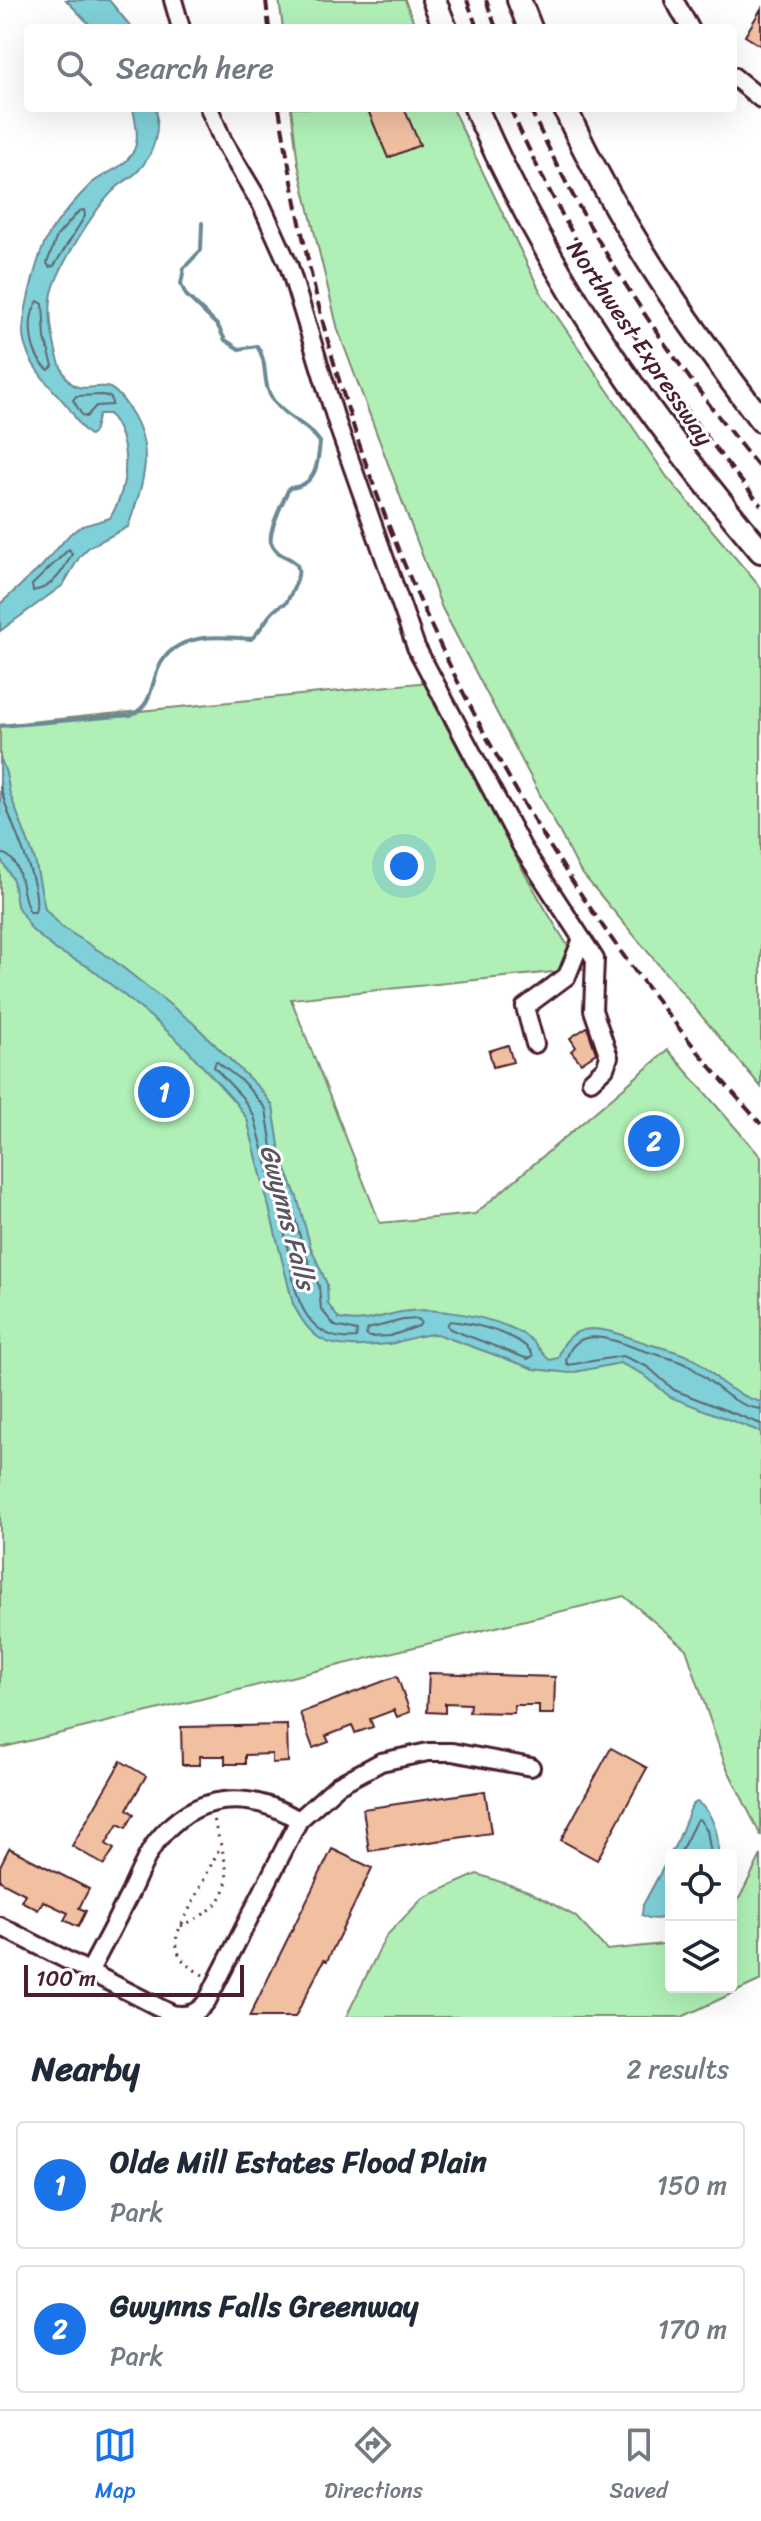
<!DOCTYPE html>
<html lang="en">
<head>
<meta charset="utf-8">
<style>
	body { margin:0; font-family:Sriracha,sans-serif; background:#f6f6f7; color:#1f2937 }
	.controls { position:absolute; right:24px; bottom:24px; display:grid; overflow:hidden; border-radius:8px; box-shadow:0 8px 32px #0002 }
	.controls button { width:72px; height:72px; display:grid; place-items:center; padding:0; border:0; border-bottom:2px solid #e0e1e3; background:#fff; color:#1f2937; font:40px sans-serif }
	.scale { position:absolute; left:24px; bottom:20px; width:220px; box-sizing:border-box; padding-left:8px; border:4px solid #4a1f2b; border-top:0; font-size:22px; line-height:28px; white-space:nowrap; color:#4a1f2b; -webkit-text-stroke:6px #fff; paint-order:stroke }
	.you { position:absolute; left:404px; top:866px; width:28px; height:28px; margin:-20px; border:6px solid #fff; border-radius:50%; background:#1a73e8; box-shadow:0 0 0 12px #1a73e833 }
	.badge { display:grid; place-items:center; width:52px; height:52px; border-radius:50%; background:#1a73e8; color:#fff; font-size:26px; font-weight:700 }
	.pin { position:absolute; translate:-50% -50%; border:4px solid #fff; box-shadow:0 2px 8px #0006 }
	.list { margin:0; padding:0; list-style:none }
	h2 { display:flex; justify-content:space-between; align-items:center; height:104px; margin:0; padding:0 32px; font-size:34px }
	h2 small { font-size:26px; font-weight:400; color:#747a83 }
	.list li { display:grid; grid-template-columns:52px 1fr auto; gap:24px; align-items:center; box-sizing:border-box; height:128px; margin:0 16px 16px; padding:0 16px; border:2px solid #e0e1e3; border-radius:8px }
	.list b { display:block; font-size:30px; white-space:nowrap }
	.list p { margin:0; font-size:26px; white-space:nowrap; color:#747a83 }
	.list em { font-size:26px; font-style:normal; color:#747a83 }
	.icon { flex:none; width:44px; height:44px; fill:none; stroke:currentColor; stroke-width:2; stroke-linecap:round; stroke-linejoin:round }
	.map { position:relative; flex:none; width:761px; height:2017px; overflow:hidden }
	.search { position:absolute; background:#fff; box-shadow:0 8px 32px #0002; left:24px; right:24px; top:24px; height:88px; display:flex; align-items:center; gap:20px; box-sizing:border-box; padding:0 28px; border-radius:8px; color:#747a83; font-size:30px }
	.sheet { height:392px; background:#fff }
	nav { display:flex; justify-content:space-around; align-items:center; box-sizing:border-box; height:112px; border-top:2px solid #e0e1e3; background:#fff; font-size:22px; color:#747a83 }
	nav a { display:grid; justify-items:center; gap:4px }
	nav .on { color:#1a73e8 }
	.map>svg:first-child { display:block }
	.green { fill:#b0f0b7; stroke:#7d8871; stroke-width:2 }
	.water { fill:#7fd0d8; stroke:#6a8993; stroke-width:2 }
	.lines { fill:none; stroke-linecap:round; stroke-linejoin:round }
	.shore { stroke:#5f6670; stroke-width:2 }
	.stream { stroke:#6a8993; stroke-width:4 }
	.building { fill:#f1c0a1; stroke:#4a1f2b; stroke-width:2 }
	.minor-casing { stroke:#4a1f2b; stroke-width:22 }
	.highway-casing { stroke:#4a1f2b; stroke-width:28 }
	.path { stroke:#4a1f2b; stroke-width:3; stroke-dasharray:2 6; stroke-linecap:butt }
	.minor { stroke:#fff; stroke-width:16 }
	.highway { stroke:#fff; stroke-width:22 }
	.rail { stroke:#4a1f2b; stroke-width:4; stroke-dasharray:12 6; stroke-linecap:butt }
	.labels { text-anchor:middle; stroke-width:6; stroke-linejoin:round; paint-order:stroke }
	.street-label { font-size:24px; fill:#4a1f2b; stroke:#fff }
	.water-label { font-size:26px; font-style:italic; fill:#5a545f; stroke:#fff }
</style>
</head>
<body>
<div class="map">
<svg width="761" height="2017" viewBox="0 0 761 2017">
	<rect width="100%" height="100%" fill="#fff"/>
	<filter id="ink" filterUnits="userSpaceOnUse"><feTurbulence type="fractalNoise" baseFrequency=".0125" numOctaves="2"/><feDisplacementMap in="SourceGraphic" scale="16" xChannelSelector="R" yChannelSelector="G"/><feConvolveMatrix kernelMatrix="1 2 1 2 8 2 1 2 1" color-interpolation-filters="sRGB"/></filter>
	<g filter="url(#ink)">
		<!-- green -->
		<g class="green">
			<path d="M279,0H405L416,28H283Z"/>
			<path d="M291,108H452L541,293L667,477L761,588V1087L580,871L442,608L338,330L298,164Z"/>
			<path d="M429,682L439,703L434,704C483,793 526,884 583,969L291,999L380,1223L475,1214L668,1050L761,1157V1836L725,1764L686,1649L624,1596L0,1748V725Z"/>
			<path d="M761,1855V1980L682,2017H346L386,1936L423,1898L477,1874L528,1891L575,1916L607,1950L663,1944L671,1939V1987H731V1903L740,1897Z"/>
		</g>
		<!-- water -->
		<g class="water">
			<path d="M66,0H109L132,28H93Z"/>
			<path d="M133,108H156C160,131 154,153 139,170C132,178 122,182 115,189C95,208 54,272 51,299C48,319 56,368 70,382C82,394 96,383 110,388C119,392 125,403 130,410C157,451 142,486 128,527L89,547L80,556L63,585L0,631V604L41,567L70,534L83,526L110,518C129,487 132,442 109,414H99L94,432L90,435C79,428 76,417 68,407C50,385 32,371 24,342C19,322 39,248 51,231C62,215 78,197 91,184C104,173 127,167 134,150C140,138 135,120 133,108Z"/>
			<path d="M0,757L6,773L10,794L35,860L45,909L62,927L112,959L192,1022L260,1089L273,1106L281,1158L297,1197L311,1248L327,1284L328,1304L339,1319C365,1324 376,1317 401,1312C434,1306 501,1317 529,1338C538,1344 541,1354 550,1360L558,1358C571,1311 614,1333 646,1343C661,1348 679,1351 694,1359C704,1365 713,1375 722,1383C734,1392 747,1398 761,1402V1432L670,1397L643,1374L620,1363L570,1373L534,1369L437,1334C421,1334 410,1339 394,1343C384,1345 373,1345 362,1346C325,1348 310,1338 293,1304L247,1119L235,1102L185,1047L157,1022L89,967L56,950L32,930L17,906L13,880L0,858Z"/>
			<path d="M697,1802C713,1811 720,1838 718,1855H671V1915C661,1919 652,1921 642,1915L643,1905L678,1840L692,1805Z"/>
		</g>
		<g class="lines">
			<!-- shore -->
			<g class="shore">
				<path d="M84,210L85,216L54,266L49,267L47,263L57,236L79,211Z"/>
				<path d="M38,301L43,304L45,338L53,366L49,370C30,357 25,320 38,301Z"/>
				<path d="M102,395L111,397L112,405L96,406L86,417L82,415L73,400L76,396Z"/>
				<path d="M69,549L72,554C63,571 53,588 33,591L32,585Z"/>
				<path d="M0,784C5,817 44,884 35,912H30C19,895 25,857 0,853"/>
				<path d="M216,1061L243,1082L266,1109L274,1160L290,1200L304,1251L319,1286L321,1309L335,1326L357,1331L356,1338C337,1340 320,1334 308,1317C292,1295 291,1262 285,1235C275,1195 265,1155 254,1116L242,1097L214,1067Z"/>
				<path d="M418,1319L421,1322L419,1326L390,1336L369,1337L366,1334L368,1329L403,1320Z"/>
				<path d="M450,1321C472,1323 525,1335 533,1356L528,1359L450,1329L447,1325Z"/>
				<path d="M761,1409C732,1406 715,1383 692,1368C679,1359 660,1356 645,1351C618,1343 576,1320 566,1361L568,1365L623,1356L648,1367L674,1390L761,1424"/>
				<path d="M679,1855L696,1821L699,1819L707,1830L711,1855"/>
			</g>
			<!-- stream -->
			<path class="stream" d="M0,726L131,715C153,705 150,686 159,667C175,632 219,636 251,639C265,627 268,610 286,603C318,548 279,567 271,542C268,530 284,500 289,488C316,486 318,465 320,442C307,423 285,418 273,400C261,383 269,363 257,346L239,349L225,340L218,326L186,295L181,284L184,268L201,250L202,223"/>
		</g>
		<!-- building -->
		<g class="building">
			<path d="M761,9V46L745,36Z"/>
			<path d="M367,108H404L420,145L388,158Z"/>
			<path d="M587,1027L596,1053L581,1063L571,1051L576,1047L570,1038Z"/>
			<path d="M508,1045L513,1062L493,1067L489,1051Z"/>
			<path d="M429,1673L555,1677L554,1714H539V1705H514V1713L469,1712L470,1704L445,1703V1713L427,1712Z"/>
			<path d="M397,1676L410,1712L397,1717L394,1710L370,1719L373,1727L355,1733L352,1726L326,1736L329,1742L313,1748L300,1713Z"/>
			<path d="M287,1725L288,1762L272,1763V1754L245,1755V1764H225V1756H200V1765H182L181,1727Z"/>
			<path d="M611,1748L647,1768L597,1860L561,1840Z"/>
			<path d="M121,1761L146,1776L127,1809L134,1814L126,1828L118,1824L106,1844L114,1849L104,1865L72,1846Z"/>
			<path d="M485,1791L491,1833L369,1851L363,1809Z"/>
			<path d="M9,1848L89,1889L79,1908L86,1911L78,1927L64,1920L68,1913L43,1901L38,1910L21,1901L25,1894L0,1881V1866Z"/>
			<path d="M332,1849L372,1868L327,1961L324,1960L295,2017H249Z"/>
		</g>
		<g class="lines">
			<defs>
				<g id="minor">
					<path d="M173,0L181,28"/>
					<path d="M674,0L690,28"/>
					<path d="M733,76L761,99"/>
					<path d="M209,108L223,141L262,206L289,266L337,423L416,647L522,847L595,959L593,1010L609,1057L605,1068L591,1081"/>
					<path d="M535,1044L525,1007L567,976L582,939"/>
					<path d="M0,1926L172,2014C188,2017 198,2013 207,2001L299,1820L338,1785L381,1762L428,1752H452L531,1767"/>
					<path d="M89,1972C103,1946 116,1921 129,1895C138,1877 145,1856 157,1841C195,1792 249,1790 299,1820"/>
				</g>
				<g id="highway">
					<path d="M434,0L445,28"/>
					<path d="M519,0L530,28"/>
					<path d="M476,108C548,275 644,412 761,551"/>
					<path d="M565,108C616,221 686,322 761,420"/>
				</g>
			</defs>
			<!-- minor casing -->
			<use href="#minor" class="minor-casing"/>
			<!-- highway casing -->
			<use href="#highway" class="highway-casing"/>
			<!-- path -->
			<g class="path">
				<path d="M181,1926C243,1899 229,1873 213,1819"/>
				<path d="M203,1975C185,1965 174,1956 177,1934L221,1845"/>
			</g>
			<!-- minor -->
			<use href="#minor" class="minor"/>
			<!-- highway -->
			<use href="#highway" class="highway"/>
			<!-- rail -->
			<g class="rail">
				<path d="M266,0L269,28"/>
				<path d="M467,0L477,28"/>
				<path d="M486,0L496,28"/>
				<path d="M279,108C294,197 311,286 337,373C418,651 566,911 761,1124"/>
				<path d="M510,108C573,252 661,385 761,505"/>
				<path d="M530,108C588,239 670,359 761,470"/>
			</g>
		</g>
	</g>
	<g class="labels">
		<!-- street labels -->
		<g class="street-label">
			<text transform="translate(640 343) rotate(56)" y="8">Northwest Expressway</text>
		</g>
		<!-- water labels -->
		<g class="water-label">
			<text transform="translate(288 1217) rotate(75)" y="9">Gwynns Falls</text>
		</g>
	</g>
</svg>
<div class="controls">
<button><svg class="icon" aria-label="locate" viewBox="0 0 24 24"><circle cx="12" cy="12" r="6"/><path d="M12 2v4M12 18v4M2 12h4M18 12h4"/></svg></button>
<button><svg class="icon" aria-label="layers" viewBox="0 0 24 24"><path d="M12 4l9 5-9 5-9-5zM3 14l9 5 9-5"/></svg></button>
</div>
<div class="scale">100 m</div>
<div class="you"></div>
<div class="pin badge" style="left:164px;top:1092px">1</div>
<div class="pin badge" style="left:654px;top:1141px">2</div>
<div class="search"><svg class="icon" aria-label="search" viewBox="0 0 24 24"><circle cx="10" cy="10" r="6"/><path d="M15 15l6 6"/></svg>Search here</div>
</div>
<section class="sheet">
<h2>Nearby<small>2 results</small></h2>
<ul class="list">
<li><span class="badge">1</span><div><b>Olde Mill Estates Flood Plain</b><p>Park</p></div><em>150 m</em></li>
<li><span class="badge">2</span><div><b>Gwynns Falls Greenway</b><p>Park</p></div><em>170 m</em></li>
</ul>
</section>
<nav>
<a class="on"><svg class="icon" aria-label="map" viewBox="0 0 24 24"><path d="M3 6l6-2 6 2 6-2v14l-6 2-6-2-6 2zM9 4v14M15 6v14"/></svg>Map</a>
<a><svg class="icon" aria-label="directions" viewBox="0 0 24 24"><path d="M12 3l9 9-9 9-9-9zM9 14v-3h6M13 9l2 2-2 2"/></svg>Directions</a>
<a><svg class="icon" aria-label="saved" viewBox="0 0 24 24"><path d="M7 4h10v16l-5-4-5 4z"/></svg>Saved</a>
</nav>
</body>
</html>
